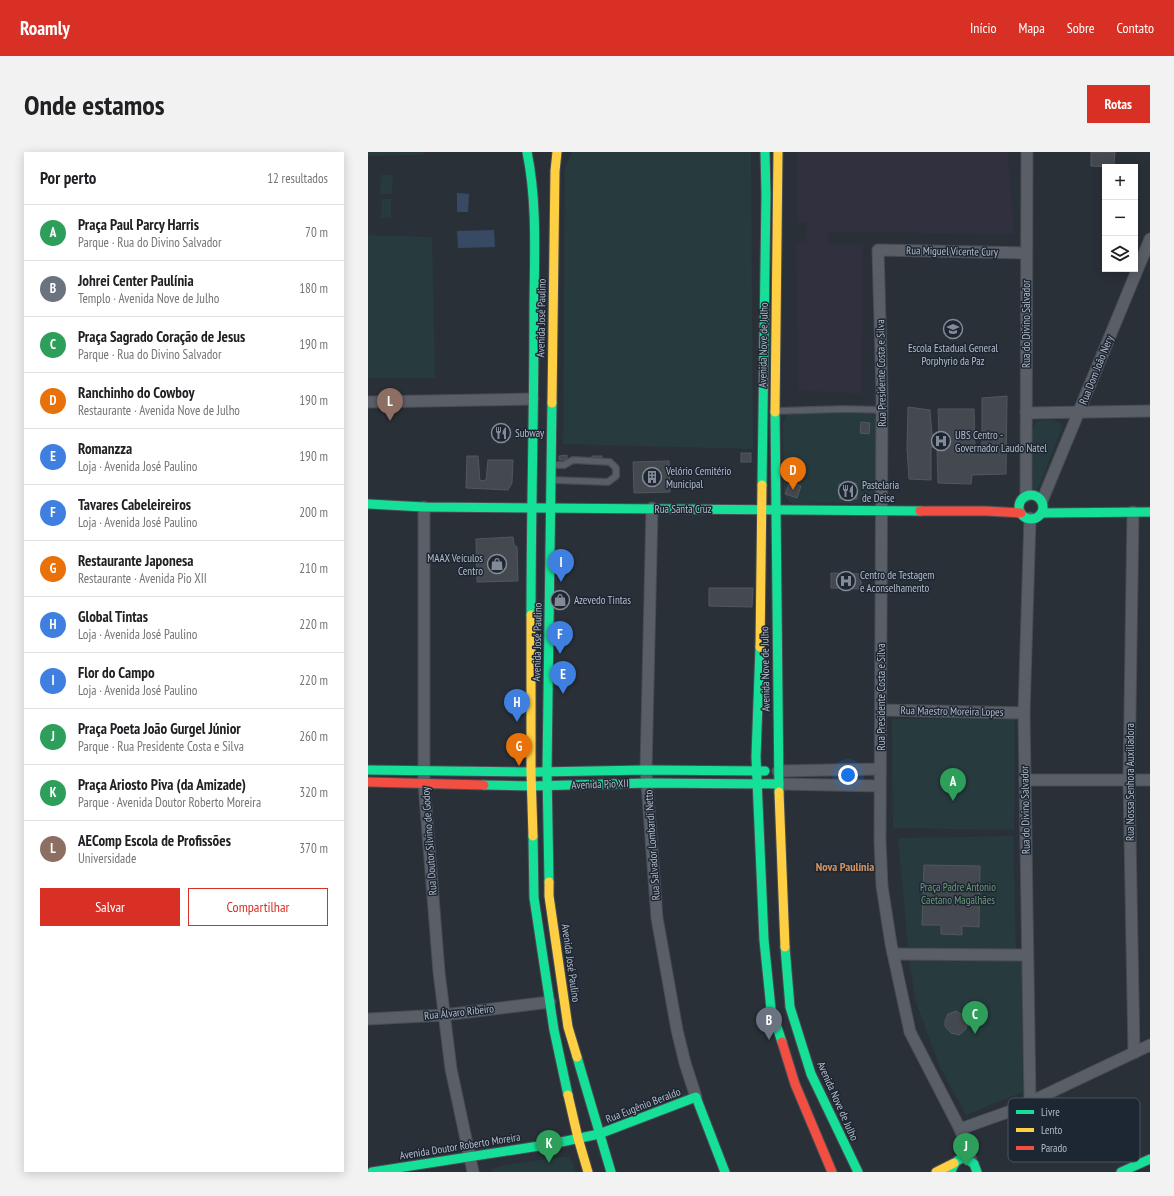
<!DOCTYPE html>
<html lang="pt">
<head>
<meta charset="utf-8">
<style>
	body { margin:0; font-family:"PT Sans Narrow",sans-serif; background:#f2f2f2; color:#202124 }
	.controls { position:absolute; right:12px; top:12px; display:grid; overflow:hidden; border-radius:0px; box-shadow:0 2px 10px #0003 }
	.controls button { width:36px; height:36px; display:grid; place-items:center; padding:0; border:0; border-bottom:1px solid #e0e0e0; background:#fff; color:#202124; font:20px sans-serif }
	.you { position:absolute; left:480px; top:623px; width:14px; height:14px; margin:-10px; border:3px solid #fff; border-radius:50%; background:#1a73e8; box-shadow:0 0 0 6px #1a73e833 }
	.badge { display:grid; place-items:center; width:26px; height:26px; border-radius:50%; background:#d93025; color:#fff; font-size:13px; font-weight:700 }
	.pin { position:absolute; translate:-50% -33px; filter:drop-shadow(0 1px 2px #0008) }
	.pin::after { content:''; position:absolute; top:21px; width:14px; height:12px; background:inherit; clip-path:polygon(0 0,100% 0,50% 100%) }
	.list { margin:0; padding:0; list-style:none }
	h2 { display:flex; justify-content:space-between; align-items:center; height:52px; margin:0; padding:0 16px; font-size:17px }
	h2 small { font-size:13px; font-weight:400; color:#757577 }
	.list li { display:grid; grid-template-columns:26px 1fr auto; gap:12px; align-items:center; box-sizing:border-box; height:56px; padding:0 16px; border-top:1px solid #e0e0e0 }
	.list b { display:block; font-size:15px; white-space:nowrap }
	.list p { margin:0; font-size:13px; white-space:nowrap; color:#757577 }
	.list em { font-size:13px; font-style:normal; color:#757577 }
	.actions { display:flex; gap:8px; padding:12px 16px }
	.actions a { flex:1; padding:9px 0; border:1px solid #d93025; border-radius:0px; text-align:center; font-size:14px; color:#d93025 }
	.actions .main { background:#d93025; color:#fff }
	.icon { flex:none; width:22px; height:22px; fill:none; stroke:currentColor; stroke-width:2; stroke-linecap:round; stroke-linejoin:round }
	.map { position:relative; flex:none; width:782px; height:1020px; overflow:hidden; border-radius:0px }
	header { display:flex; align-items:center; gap:24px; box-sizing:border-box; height:56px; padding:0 20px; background:#d93025; color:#fff }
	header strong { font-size:19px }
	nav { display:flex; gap:22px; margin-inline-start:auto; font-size:14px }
	.intro { display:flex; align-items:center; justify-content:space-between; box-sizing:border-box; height:96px; padding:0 24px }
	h1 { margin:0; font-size:28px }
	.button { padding:10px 18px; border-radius:0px; background:#d93025; color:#fff; font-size:14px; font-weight:700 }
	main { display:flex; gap:24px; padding:0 24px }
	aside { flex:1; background:#fff; border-radius:0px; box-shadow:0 2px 10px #0003 }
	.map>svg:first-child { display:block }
	.medical { fill:#31303e }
	.green { fill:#273a3e }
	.water { fill:#384963 }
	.building { fill:#444950; stroke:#52575f }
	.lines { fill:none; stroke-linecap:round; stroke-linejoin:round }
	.lane-casing { stroke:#484c53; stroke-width:8 }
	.street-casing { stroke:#484c53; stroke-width:13 }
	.fast-casing { stroke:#484c53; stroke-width:11 }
	.slow-casing { stroke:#484c53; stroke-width:11 }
	.jam-casing { stroke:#484c53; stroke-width:11 }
	.lane { stroke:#5a5e66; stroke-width:5.5 }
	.street { stroke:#5a5e66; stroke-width:11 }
	.fast { stroke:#16e098; stroke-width:9 }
	.slow { stroke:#ffcf43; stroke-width:9 }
	.jam { stroke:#f24e42; stroke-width:9 }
	.labels { text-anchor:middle; stroke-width:3; stroke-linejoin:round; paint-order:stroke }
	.street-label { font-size:11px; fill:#b4bcc9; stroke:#1d2633 }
	.poi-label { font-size:11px; fill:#b4bcc9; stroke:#1d2633; text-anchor:start }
	.park-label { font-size:11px; fill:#6b9a76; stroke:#1d2633 }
	.neighbourhood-label { font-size:12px; font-weight:bold; fill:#d59563; stroke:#1d2633 }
	.key { fill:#1d2633; stroke:#4a5360; stroke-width:1 }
	.key-label { font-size:11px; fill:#b4bcc9 }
</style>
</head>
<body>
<header>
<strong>Roamly</strong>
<nav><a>Início</a><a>Mapa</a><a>Sobre</a><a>Contato</a></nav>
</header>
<div class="intro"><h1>Onde estamos</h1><a class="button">Rotas</a></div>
<main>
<aside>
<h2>Por perto<small>12 resultados</small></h2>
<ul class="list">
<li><span class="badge" style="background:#2e9e5b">A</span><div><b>Praça Paul Parcy Harris</b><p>Parque · Rua do Divino Salvador</p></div><em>70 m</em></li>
<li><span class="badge" style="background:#6b7280">B</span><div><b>Johrei Center Paulínia</b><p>Templo · Avenida Nove de Julho</p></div><em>180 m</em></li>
<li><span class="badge" style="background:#2e9e5b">C</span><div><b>Praça Sagrado Coração de Jesus</b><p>Parque · Rua do Divino Salvador</p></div><em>190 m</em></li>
<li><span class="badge" style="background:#e8710a">D</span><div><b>Ranchinho do Cowboy</b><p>Restaurante · Avenida Nove de Julho</p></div><em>190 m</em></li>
<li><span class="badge" style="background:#3f7fe0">E</span><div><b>Romanzza</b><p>Loja · Avenida José Paulino</p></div><em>190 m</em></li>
<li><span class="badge" style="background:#3f7fe0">F</span><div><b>Tavares Cabeleireiros</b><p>Loja · Avenida José Paulino</p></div><em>200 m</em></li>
<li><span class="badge" style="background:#e8710a">G</span><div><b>Restaurante Japonesa</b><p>Restaurante · Avenida Pio XII</p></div><em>210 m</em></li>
<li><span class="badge" style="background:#3f7fe0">H</span><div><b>Global Tintas</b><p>Loja · Avenida José Paulino</p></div><em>220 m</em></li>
<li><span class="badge" style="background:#3f7fe0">I</span><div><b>Flor do Campo</b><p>Loja · Avenida José Paulino</p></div><em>220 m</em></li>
<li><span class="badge" style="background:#2e9e5b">J</span><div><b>Praça Poeta João Gurgel Júnior</b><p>Parque · Rua Presidente Costa e Silva</p></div><em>260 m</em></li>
<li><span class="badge" style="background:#2e9e5b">K</span><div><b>Praça Ariosto Piva (da Amizade)</b><p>Parque · Avenida Doutor Roberto Moreira</p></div><em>320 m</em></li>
<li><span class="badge" style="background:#8d6e63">L</span><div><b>AEComp Escola de Profissões</b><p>Universidade</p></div><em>370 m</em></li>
</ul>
<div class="actions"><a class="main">Salvar</a><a>Compartilhar</a></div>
</aside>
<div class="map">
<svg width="782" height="1020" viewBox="0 0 782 1020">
	<rect width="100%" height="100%" fill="#2a3038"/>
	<!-- medical -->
	<path class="medical" d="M429,0H640L646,82L460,80L459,92L495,93L493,242L430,238L428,91H438L439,70L429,71Z"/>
	<!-- green -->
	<g class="green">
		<path d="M0,0H56V3L0,4Z"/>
		<path d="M204,0H383L385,297L195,292L197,16Z"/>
		<path d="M13,23H25L24,42H12Z"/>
		<path d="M14,47H23V66H13Z"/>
		<path d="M0,83L64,85L67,226H0Z"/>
		<path d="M421,261L501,262L506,263L508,268V336C507,343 504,347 498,351L425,352C420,349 417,346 416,340L415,271L418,265Z"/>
		<path d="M685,268L693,272L694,276L670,337L667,338L665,336V277L668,270L671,269Z"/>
		<path d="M647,565L646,678L525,676L524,567Z"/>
		<path d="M645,684L648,799L540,795L530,686Z"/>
		<path d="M541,808L653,809L655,940L598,963L572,915L548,850Z"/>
		<path d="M202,1004L208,1020H123L124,1017L137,1013Z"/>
	</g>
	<!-- water -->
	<g class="water">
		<path d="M89,41L101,42L100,60H89Z"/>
		<path d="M126,78L127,95L90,96L89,79Z"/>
		<circle cx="587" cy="624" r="5.5"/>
	</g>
	<!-- building -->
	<g class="building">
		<path d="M723,0H747L746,15L723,14Z"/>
		<path d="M639,244L638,322L604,323L603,332L570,331L569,296L563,295V328L541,327L539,296L540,255L562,258L564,283L571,282L570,257H606L607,297L614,296V246Z"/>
		<path d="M493,270L502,271L501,282L492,281Z"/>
		<rect x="373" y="301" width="10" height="9"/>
		<path d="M199,303V308H191V304Z"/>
		<path d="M99,304H110L112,329L118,328L120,308H145L144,331L140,338L98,336Z"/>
		<rect x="224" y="304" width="10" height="3"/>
		<path d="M301,309L302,340L266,341L265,310Z"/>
		<path d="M422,329L433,334L429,346L417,342Z"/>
		<path d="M488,331L489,347H472L471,332Z"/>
		<path d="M145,385L146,393L149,395L150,429L109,430L108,387Z"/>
		<path d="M463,421L493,422V437L463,436Z"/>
		<path d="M341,436H385L384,455L341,454Z"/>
		<path d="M556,713L612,714L611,775L594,774V783L573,782V773H554Z"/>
		<path d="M588,859L596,864L599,870L598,877L591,883L583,881L577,874V869L580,862Z"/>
	</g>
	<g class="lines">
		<defs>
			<g id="lane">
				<path d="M408,259L476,257L514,258"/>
				<path d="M185,328L240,330L248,324V316L242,310L205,308L196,313H186"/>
			</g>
			<g id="street">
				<path d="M0,250L165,247"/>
				<path d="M658,261L782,259"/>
				<path d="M658,344L659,0"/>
				<path d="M674,349L782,87"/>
				<path d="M56,355V631L71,820L83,917L105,1020"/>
				<path d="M284,356L278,618L289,766L309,878L317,911L328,945"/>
				<path d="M765,360L761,628L766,901"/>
				<path d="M662,366L656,561L662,950"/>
				<path d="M513,558L656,561"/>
				<path d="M410,619L512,617"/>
				<path d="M657,628H782"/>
				<path d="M411,632L512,634"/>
				<path d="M525,802L659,803"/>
				<path d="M0,867L76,863L182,850"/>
				<path d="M592,977L651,956L662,950L782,893"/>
				<path d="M603,1008L592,977L542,880L523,792L514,734L512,689L514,242L510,98L658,101"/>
			</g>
			<g id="fast">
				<path d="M159,0C170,53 166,109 166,163C166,263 163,363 163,463"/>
				<path d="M407,260L411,640"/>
				<path d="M394,333L398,42L397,0"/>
				<circle cx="663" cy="355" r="12"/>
				<path d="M0,352L56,355L552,359"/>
				<path d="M674,361L782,360"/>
				<path d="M392,495L388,605L396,788L403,857L414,890"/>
				<path d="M0,618L170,620L278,618L397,619"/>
				<path d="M116,633L163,634L280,631L411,632"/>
				<path d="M165,684L166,746L186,878L200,943"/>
				<path d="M181,730L179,619L184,251"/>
				<path d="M417,795L422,855L443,922L490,1020"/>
				<path d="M209,905L243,1020"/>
				<path d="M4,1020L184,992L231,982L328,945L357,1020"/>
				<path d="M583,1020C587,1007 594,1002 606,1012L609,1020"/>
				<path d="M753,1020L782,1007"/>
			</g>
			<g id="slow">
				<path d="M184,251L187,19L189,0"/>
				<path d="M407,260L410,0"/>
				<path d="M163,463V620L165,684"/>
				<path d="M392,495L394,333"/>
				<path d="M411,640L417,795"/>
				<path d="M181,730V744L200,875L209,905"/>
				<path d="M200,943L210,986L220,1020"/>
				<path d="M568,1020L586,1011"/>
			</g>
			<g id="jam">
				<path d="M552,359H618L653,361"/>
				<path d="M0,630L116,633"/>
				<path d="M414,890L427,932L464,1020"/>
			</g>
		</defs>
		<!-- lane casing -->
		<use href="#lane" class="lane-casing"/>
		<!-- street casing -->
		<use href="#street" class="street-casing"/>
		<!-- fast casing -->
		<use href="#fast" class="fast-casing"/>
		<!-- slow casing -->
		<use href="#slow" class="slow-casing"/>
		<!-- jam casing -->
		<use href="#jam" class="jam-casing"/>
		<!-- lane -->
		<use href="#lane" class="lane"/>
		<!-- street -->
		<use href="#street" class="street"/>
		<!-- fast -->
		<use href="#fast" class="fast"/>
		<!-- slow -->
		<use href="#slow" class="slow"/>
		<!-- jam -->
		<use href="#jam" class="jam"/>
	</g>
	<!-- icons -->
	<defs>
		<symbol id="school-ring" viewBox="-11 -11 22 22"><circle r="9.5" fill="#1d2633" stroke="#848b96" stroke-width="1.5"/><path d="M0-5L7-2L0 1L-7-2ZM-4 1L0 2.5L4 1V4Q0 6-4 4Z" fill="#848b96"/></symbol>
		<symbol id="restaurant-ring" viewBox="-11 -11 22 22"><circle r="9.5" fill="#1d2633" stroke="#848b96" stroke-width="1.5"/><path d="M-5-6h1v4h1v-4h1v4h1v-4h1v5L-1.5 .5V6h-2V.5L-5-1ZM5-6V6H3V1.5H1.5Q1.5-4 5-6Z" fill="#848b96"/></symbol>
		<symbol id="hospital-ring" viewBox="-11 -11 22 22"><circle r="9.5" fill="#1d2633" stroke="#848b96" stroke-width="1.5"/><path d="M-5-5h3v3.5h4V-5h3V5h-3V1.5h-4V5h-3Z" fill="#848b96"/></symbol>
		<symbol id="building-ring" viewBox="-11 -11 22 22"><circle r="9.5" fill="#1d2633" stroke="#848b96" stroke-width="1.5"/><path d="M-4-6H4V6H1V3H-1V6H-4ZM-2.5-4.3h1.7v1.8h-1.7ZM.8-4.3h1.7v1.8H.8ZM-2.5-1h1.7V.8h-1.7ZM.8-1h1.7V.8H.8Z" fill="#848b96"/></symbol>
		<symbol id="shop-ring" viewBox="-11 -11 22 22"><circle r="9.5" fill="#1d2633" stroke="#848b96" stroke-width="1.5"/><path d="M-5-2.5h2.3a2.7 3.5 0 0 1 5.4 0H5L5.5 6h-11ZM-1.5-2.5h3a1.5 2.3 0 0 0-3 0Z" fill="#848b96"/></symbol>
	</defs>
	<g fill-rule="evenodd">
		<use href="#school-ring" x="574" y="166" width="22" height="22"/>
		<use href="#restaurant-ring" x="122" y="270" width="22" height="22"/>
		<use href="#hospital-ring" x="562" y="278" width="22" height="22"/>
		<use href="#building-ring" x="273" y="314" width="22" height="22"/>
		<use href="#restaurant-ring" x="469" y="328" width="22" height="22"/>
		<use href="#shop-ring" x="118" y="401" width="22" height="22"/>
		<use href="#hospital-ring" x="467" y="418" width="22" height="22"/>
		<use href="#shop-ring" x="181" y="437" width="22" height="22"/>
	</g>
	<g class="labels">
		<!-- street labels -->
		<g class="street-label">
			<text transform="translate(584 99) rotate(1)" y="4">Rua Miguel Vicente Cury</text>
			<text transform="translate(173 166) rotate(-89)" y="4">Avenida José Paulino</text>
			<text transform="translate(658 172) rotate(-90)" y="4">Rua do Divino Salvador</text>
			<text transform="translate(395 193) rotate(-89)" y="4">Avenida Nove de Julho</text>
			<text transform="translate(728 218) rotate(-68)" y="4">Rua Dom João Nery</text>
			<text transform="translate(513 221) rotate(-91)" y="4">Rua Presidente Costa e Silva</text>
			<text x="315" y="361">Rua Santa Cruz</text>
			<text transform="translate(169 490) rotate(-89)" y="4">Avenida José Paulino</text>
			<text transform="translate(397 517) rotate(-91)" y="4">Avenida Nove de Julho</text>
			<text transform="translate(513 545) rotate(-90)" y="4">Rua Presidente Costa e Silva</text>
			<text transform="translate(584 559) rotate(1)" y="4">Rua Maestro Moreira Lopes</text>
			<text transform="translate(762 630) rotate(-90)" y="4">Rua Nossa Senhora Auxiliadora</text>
			<text transform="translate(232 632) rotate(-2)" y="4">Avenida Pio XII</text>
			<text transform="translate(657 658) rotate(-91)" y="4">Rua do Divino Salvador</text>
			<text transform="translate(61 689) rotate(-94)" y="4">Rua Doutor Silvino de Godoy</text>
			<text transform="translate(284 693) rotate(-94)" y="4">Rua Salvador Lombardi Netto</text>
			<text transform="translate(203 811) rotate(82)" y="4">Avenida José Paulino</text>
			<text transform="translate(91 860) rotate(-6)" y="4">Rua Álvaro Ribeiro</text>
			<text transform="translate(470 949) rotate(66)" y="4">Avenida Nove de Julho</text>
			<text transform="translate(275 953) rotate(-21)" y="4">Rua Eugênio Beraldo</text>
			<text transform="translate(92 994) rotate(-9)" y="4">Avenida Doutor Roberto Moreira</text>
		</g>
		<!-- poi labels -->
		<g class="poi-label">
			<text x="585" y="200" text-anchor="middle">Escola Estadual General<tspan x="585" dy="13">Porphyrio da Paz</tspan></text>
			<text x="147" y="285">Subway</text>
			<text x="587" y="287">UBS Centro -<tspan x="587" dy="13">Governador Laudo Natel</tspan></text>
			<text x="298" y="323">Velório Cemitério<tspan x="298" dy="13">Municipal</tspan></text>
			<text x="494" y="337">Pastelaria<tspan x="494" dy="13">de Deise</tspan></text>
			<text x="115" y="410" text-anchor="end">MAAX Veículos<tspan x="115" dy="13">Centro</tspan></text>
			<text x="492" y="427">Centro de Testagem<tspan x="492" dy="13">e Aconselhamento</tspan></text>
			<text x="206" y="452">Azevedo Tintas</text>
		</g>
		<!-- park labels -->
		<g class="park-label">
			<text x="590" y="739">Praça Padre Antonio<tspan x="590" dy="13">Caetano Magalhães</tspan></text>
		</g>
		<!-- neighbourhood labels -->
		<g class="neighbourhood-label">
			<text x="477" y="719">Nova Paulínia</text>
		</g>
	</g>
	<!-- legend -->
	<rect x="640" y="946" width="132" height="64" rx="6" class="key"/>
	<rect x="648" y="958" width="18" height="4" fill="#16e098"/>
	<rect x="648" y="976" width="18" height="4" fill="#ffcf43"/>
	<rect x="648" y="994" width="18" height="4" fill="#f24e42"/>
	<g class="key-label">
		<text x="673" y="964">Livre</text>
		<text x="673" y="982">Lento</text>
		<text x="673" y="1000">Parado</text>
	</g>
</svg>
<div class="controls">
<button>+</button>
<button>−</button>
<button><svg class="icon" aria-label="layers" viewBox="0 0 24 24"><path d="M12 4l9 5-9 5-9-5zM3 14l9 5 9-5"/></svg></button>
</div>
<div class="you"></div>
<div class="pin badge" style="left:585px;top:649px;background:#2e9e5b">A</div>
<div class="pin badge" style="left:401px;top:888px;background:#6b7280">B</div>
<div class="pin badge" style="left:607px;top:882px;background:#2e9e5b">C</div>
<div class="pin badge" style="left:425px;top:338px;background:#e8710a">D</div>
<div class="pin badge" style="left:195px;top:542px;background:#3f7fe0">E</div>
<div class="pin badge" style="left:192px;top:502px;background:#3f7fe0">F</div>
<div class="pin badge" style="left:151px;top:614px;background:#e8710a">G</div>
<div class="pin badge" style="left:149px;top:570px;background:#3f7fe0">H</div>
<div class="pin badge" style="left:193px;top:430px;background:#3f7fe0">I</div>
<div class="pin badge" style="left:598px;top:1014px;background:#2e9e5b">J</div>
<div class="pin badge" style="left:181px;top:1011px;background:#2e9e5b">K</div>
<div class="pin badge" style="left:22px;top:269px;background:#8d6e63">L</div>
</div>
</main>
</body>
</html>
